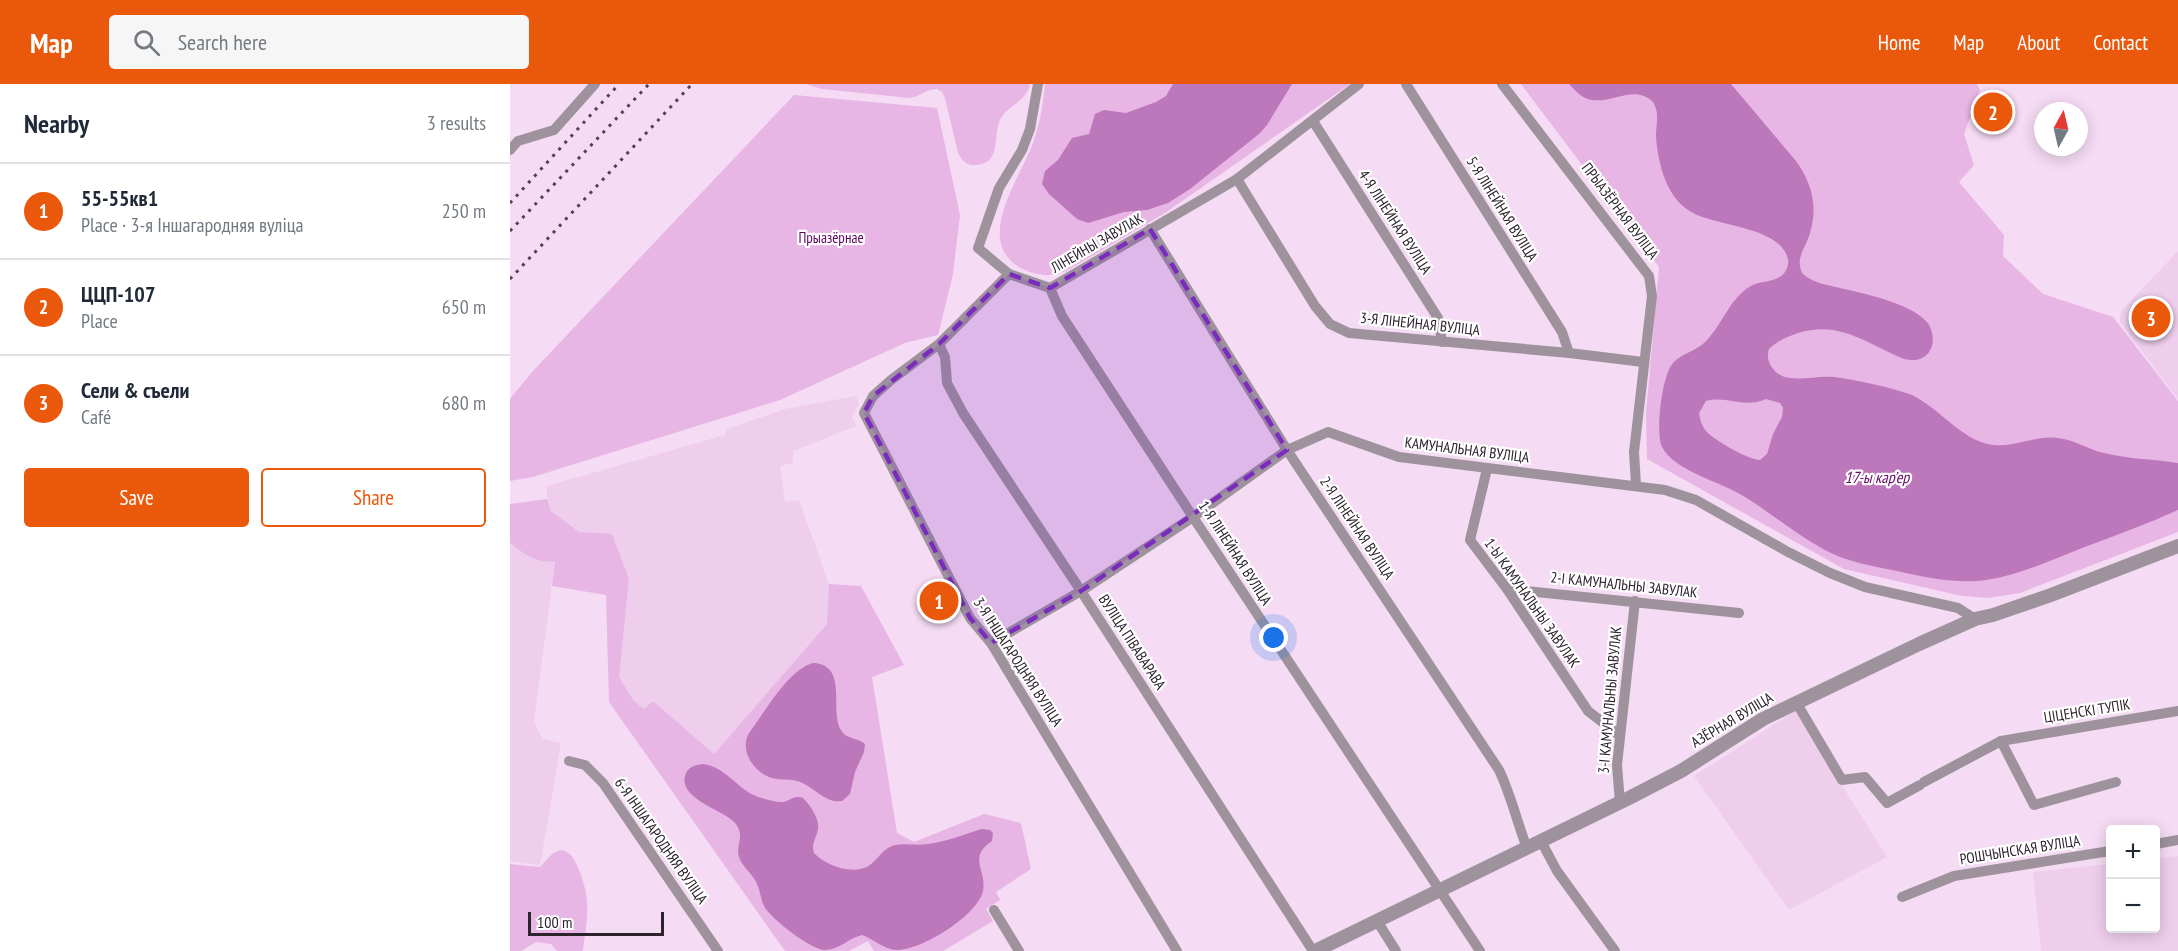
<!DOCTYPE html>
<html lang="en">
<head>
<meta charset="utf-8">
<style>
	body { margin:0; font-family:"PT Sans Narrow",sans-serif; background:#f6f6f7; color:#1f2937 }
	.controls { position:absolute; right:18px; bottom:18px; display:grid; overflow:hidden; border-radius:6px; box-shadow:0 3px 15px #0003 }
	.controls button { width:54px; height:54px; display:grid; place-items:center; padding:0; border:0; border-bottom:2px solid #e0e1e3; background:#fff; color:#1f2937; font:30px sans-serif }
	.compass { position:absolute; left:1524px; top:18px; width:54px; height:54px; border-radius:50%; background:#fff; box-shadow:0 3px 15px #0003; rotate:8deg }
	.scale { position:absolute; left:18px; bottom:15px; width:136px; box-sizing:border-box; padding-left:6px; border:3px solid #2c232c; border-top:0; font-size:16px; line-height:21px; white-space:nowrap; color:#2c232c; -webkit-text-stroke:4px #fff; paint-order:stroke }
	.you { position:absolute; left:764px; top:554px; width:21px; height:21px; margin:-15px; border:4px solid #fff; border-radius:50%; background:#1a73e8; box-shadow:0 0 0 9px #1a73e833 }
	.badge { display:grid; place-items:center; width:39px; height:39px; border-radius:50%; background:#ea580c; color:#fff; font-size:20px; font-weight:700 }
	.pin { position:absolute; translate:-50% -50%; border:3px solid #fff; box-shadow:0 2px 6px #0006 }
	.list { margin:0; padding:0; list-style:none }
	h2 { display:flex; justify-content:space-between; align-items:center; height:78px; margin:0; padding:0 24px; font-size:26px }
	h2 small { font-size:20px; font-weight:400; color:#747a83 }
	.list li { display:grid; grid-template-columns:39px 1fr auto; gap:18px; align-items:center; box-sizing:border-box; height:96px; padding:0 24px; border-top:2px solid #e0e1e3 }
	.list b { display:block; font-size:22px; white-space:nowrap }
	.list p { margin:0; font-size:20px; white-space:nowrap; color:#747a83 }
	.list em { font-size:20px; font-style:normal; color:#747a83 }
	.actions { display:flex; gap:12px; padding:18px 24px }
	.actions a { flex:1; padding:14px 0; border:2px solid #ea580c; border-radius:6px; text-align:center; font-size:21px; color:#ea580c }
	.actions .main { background:#ea580c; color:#fff }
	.icon { flex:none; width:33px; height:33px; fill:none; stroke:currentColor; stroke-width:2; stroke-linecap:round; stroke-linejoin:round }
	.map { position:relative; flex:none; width:1668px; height:867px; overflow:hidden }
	header { display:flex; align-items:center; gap:36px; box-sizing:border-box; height:84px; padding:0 30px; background:#ea580c; color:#fff }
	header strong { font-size:28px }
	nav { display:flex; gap:33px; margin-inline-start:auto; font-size:21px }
	.search { width:420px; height:54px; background:#f6f6f7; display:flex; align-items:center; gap:15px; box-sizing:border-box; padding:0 21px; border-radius:6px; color:#747a83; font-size:22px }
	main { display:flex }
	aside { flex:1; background:#fff }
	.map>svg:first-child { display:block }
	.built { fill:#eeceec }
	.green { fill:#e7b6e4 }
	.water { fill:#bd77bb; fill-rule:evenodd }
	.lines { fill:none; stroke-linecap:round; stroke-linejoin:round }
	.minor { stroke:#9e939d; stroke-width:10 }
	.tertiary { stroke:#9e939d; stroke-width:14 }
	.rail { stroke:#4f434f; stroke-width:3; stroke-dasharray:3 6; stroke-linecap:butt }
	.marked { fill:#7b2cbf; fill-opacity:0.2; stroke:#7b2cbf; stroke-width:4.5; stroke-dasharray:12 8; stroke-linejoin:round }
	.labels { text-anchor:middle; stroke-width:4.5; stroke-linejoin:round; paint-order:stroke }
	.street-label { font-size:15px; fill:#2c232c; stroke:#fff }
	.park-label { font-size:15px; fill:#600560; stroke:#fff }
	.water-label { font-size:16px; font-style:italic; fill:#630a63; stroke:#fff }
</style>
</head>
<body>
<header>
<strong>Map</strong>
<div class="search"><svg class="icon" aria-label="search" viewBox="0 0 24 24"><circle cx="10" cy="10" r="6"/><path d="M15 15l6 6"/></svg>Search here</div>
<nav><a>Home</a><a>Map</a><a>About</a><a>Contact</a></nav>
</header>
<main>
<aside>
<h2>Nearby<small>3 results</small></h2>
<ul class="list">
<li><span class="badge">1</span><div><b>55-55кв1</b><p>Place · 3-я Іншагародняя вуліца</p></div><em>250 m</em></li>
<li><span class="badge">2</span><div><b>ЦЦП-107</b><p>Place</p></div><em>650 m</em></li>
<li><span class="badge">3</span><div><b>Сели &amp; съели</b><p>Café</p></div><em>680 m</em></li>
</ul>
<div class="actions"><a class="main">Save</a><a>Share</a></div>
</aside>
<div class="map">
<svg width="1668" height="867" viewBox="0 0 1668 867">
	<rect width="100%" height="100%" fill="#f5dbf4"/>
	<!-- built -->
	<g class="built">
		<path d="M1668,167V315L1610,238V233L1612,226Z"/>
		<path d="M346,312L349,320L342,333L346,342L283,367V379L270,382L275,418L289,416L319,500L317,540L204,670L143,617L134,625L124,617L109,593L119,495L102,451L69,449L41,427L37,415V402L215,351L217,345L275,325Z"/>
		<path d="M0,437L49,446L24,637L32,655L51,659L30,781L0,777Z"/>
		<path d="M1285,627L1377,773L1279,826L1184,692Z"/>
		<path d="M1668,772V867H1531L1523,788L1600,780V844H1646V775Z"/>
	</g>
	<!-- green -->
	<g class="green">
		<path d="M296,0H520C516,17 503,19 493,31C480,47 495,79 466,81C457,82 452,77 448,69L435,14L432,8L427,5C416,5 410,13 399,14L312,5Z"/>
		<path d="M535,0H840L655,129L560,185C545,193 530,193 515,186C460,161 510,95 523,59C530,40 533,20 535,0Z"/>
		<path d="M1011,0H1467L1470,6L1454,50L1464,81L1449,98L1494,151L1493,172L1533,210L1603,233L1668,317V448L1510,509L1478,514L1452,512L1334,485L1137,375L1136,329L1149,183Z"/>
		<path d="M284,11L427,24L450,131L443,190L428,251L395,259L270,316L23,393L0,397V315L22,288Z"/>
		<path d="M37,415L41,427L69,448L102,450L119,495L109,593L124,617L134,625L143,617L204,670L317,540L319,500L351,502L394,581L362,593L387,749L404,758L474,730L511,739L521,785L486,808L490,816L476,825L483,837L433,867H364L358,857L339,867H275L99,618L96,511L42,502L45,477C27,480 14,470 0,459V420Z"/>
		<path d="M51,766C62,768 65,777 69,786C82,819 77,834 73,867H47L41,860L26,858L11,867H0V780L30,783L43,769Z"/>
	</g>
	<!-- water -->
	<g class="water">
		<path d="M663,0H782L757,41L749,50L680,105L658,119L637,126L614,128L578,139L567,135L539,110L532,100L535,87L548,76L562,54L579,50L585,30L594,26L616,29L646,18L656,12Z"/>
		<path d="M1059,0H1221L1286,77C1302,99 1308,122 1300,149C1296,164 1285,173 1292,189C1301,198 1313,200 1326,203C1351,209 1399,218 1417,238C1425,248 1426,267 1412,274C1407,277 1400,276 1394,275C1357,260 1330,236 1288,249C1277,253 1267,257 1259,265C1255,276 1262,287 1272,292C1288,298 1307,291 1324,293C1348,296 1379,303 1402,311C1427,323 1448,351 1474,359C1500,367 1522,351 1547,354C1562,355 1576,364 1590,368C1615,375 1643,375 1668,379V426C1637,440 1604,452 1572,464C1539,477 1503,494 1467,497C1439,499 1410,492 1382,486C1362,482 1340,478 1321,469C1290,454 1264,431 1235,413C1212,398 1164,387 1152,363C1145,348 1152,291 1163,279C1172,269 1187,267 1196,257C1212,241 1219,216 1239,203C1249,196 1262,199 1271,192C1277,188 1280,179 1277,172C1266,143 1209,142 1185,130C1157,117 1148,81 1146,52C1146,40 1150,29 1143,18C1125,0 1104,19 1082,16C1072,15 1066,7 1059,0ZM1256,315L1270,319L1273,324L1272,333L1263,350L1257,370L1250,376C1239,376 1208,358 1199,350C1193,345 1190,337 1189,329L1196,317C1217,311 1234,325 1256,315Z"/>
		<path d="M303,579C339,581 319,625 331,646C337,656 347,653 355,660L354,668L345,688L340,710L332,717C316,720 304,703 290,698C280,694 271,697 262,694C244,689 229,666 239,649C255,628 278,586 303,579Z"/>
		<path d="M193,680C216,683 227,705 248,713C255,715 264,718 271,718C280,718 283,710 293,714C300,721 310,735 308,745C306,756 301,758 304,769C316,782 344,792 360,781C369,774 373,764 385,761C396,759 407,762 418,760C436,758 454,750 472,745L480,746L483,749L482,757C457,774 477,785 473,807C468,831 411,867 386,866C373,865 364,855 352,851C339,854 329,866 315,866C301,866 260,834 254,822C250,813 250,804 245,796C240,788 232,782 229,773C225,761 236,752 225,739C214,726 169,715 175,692C177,683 185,681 193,680Z"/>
	</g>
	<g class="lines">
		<!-- minor -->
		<g class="minor">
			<path d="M896,0L1052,248L1059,269"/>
			<path d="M992,0L1139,192L1142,212L1124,368L1126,401"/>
			<path d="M803,37L928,234L932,258"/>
			<path d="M0,66L8,57L44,46L85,0"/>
			<path d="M727,95L805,222L820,240L839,249L1059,269L1133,278"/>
			<path d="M640,145L777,366L989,686C1001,711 1007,738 1017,764"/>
			<path d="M499,190L468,164L489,104L512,66L520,45L528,0"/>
			<path d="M540,204L552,232L683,433L970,867"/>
			<path d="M429,260L435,273L437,299L453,329L571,507L803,867"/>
			<path d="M977,385L960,456L997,505L1078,627L1109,651"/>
			<path d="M997,505L1229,529"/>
			<path d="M481,559L571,507L683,433L777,366L818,348L889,373L1155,406L1186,416L1278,468L1320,489L1355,503L1448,524L1465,535"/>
			<path d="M1286,618L1332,696L1355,693L1377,719L1410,701"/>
			<path d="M1491,657L1524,721L1606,698"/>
			<path d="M59,677L75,681L93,699L208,867"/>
			<path d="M1414,698L1491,657L1668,627"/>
			<path d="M1110,719L1107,681L1125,517"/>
			<path d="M1031,757L1047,787L1105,867"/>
			<path d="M1646,760L1668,756"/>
			<path d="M1392,813L1444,792L1600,767"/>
			<path d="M484,826L509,867"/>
			<path d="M867,837L886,867"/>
			<path d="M667,867L481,559L460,534L354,329L363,312L381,296L429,260L499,190L540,204L727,95L849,0"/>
		</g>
		<!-- tertiary -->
		<path class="tertiary" d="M805,867L1119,714L1171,687L1253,635L1409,560L1465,535L1483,531L1541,511L1668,462"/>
		<!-- rail -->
		<g class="rail">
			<path d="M0,119L109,0"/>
			<path d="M0,147L139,0"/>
			<path d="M0,195L182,0"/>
		</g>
	</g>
	<!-- marked area -->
	<path class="marked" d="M640,145L777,366L571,507L481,559L460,534L354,329L363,312L429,260L499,190L540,204Z"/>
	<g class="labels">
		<!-- street labels -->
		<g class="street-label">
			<text transform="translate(992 125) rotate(58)" y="5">5-Я ЛІНЕЙНАЯ ВУЛІЦА</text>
			<text transform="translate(1110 127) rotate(53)" y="5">ПРЫАЗЁРНАЯ ВУЛІЦА</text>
			<text transform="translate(885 138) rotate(57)" y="5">4-Я ЛІНЕЙНАЯ ВУЛІЦА</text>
			<text transform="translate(587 159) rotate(-30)" y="5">ЛІНЕЙНЫ ЗАВУЛАК</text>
			<text transform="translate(910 240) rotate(6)" y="5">3-Я ЛІНЕЙНАЯ ВУЛІЦА</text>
			<text transform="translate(957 366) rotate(7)" y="5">КАМУНАЛЬНАЯ ВУЛІЦА</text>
			<text transform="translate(847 444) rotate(56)" y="5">2-Я ЛІНЕЙНАЯ ВУЛІЦА</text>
			<text transform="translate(725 469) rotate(57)" y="5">1-Я ЛІНЕЙНАЯ ВУЛІЦА</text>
			<text transform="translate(1114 501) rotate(6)" y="5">2-І КАМУНАЛЬНЫ ЗАВУЛАК</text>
			<text transform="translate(1022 519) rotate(55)" y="5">1-Ы КАМУНАЛЬНЫ ЗАВУЛАК</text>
			<text transform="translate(622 558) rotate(57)" y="5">ВУЛІЦА ПІВАВАРАВА</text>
			<text transform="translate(508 578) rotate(57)" y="5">3-Я ІНШАГАРОДНЯЯ ВУЛІЦА</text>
			<text transform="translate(1100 616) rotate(-85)" y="5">3-І КАМУНАЛЬНЫ ЗАВУЛАК</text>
			<text transform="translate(1577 627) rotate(-9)" y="5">ЦІЦЕНСКІ ТУПІК</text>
			<text transform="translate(1222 636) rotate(-31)" y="5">АЗЁРНАЯ ВУЛІЦА</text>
			<text transform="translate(151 757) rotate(55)" y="5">6-Я ІНШАГАРОДНЯЯ ВУЛІЦА</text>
			<text transform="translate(1510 766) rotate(-9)" y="5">РОШЧЫНСКАЯ ВУЛІЦА</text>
		</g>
		<!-- park labels -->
		<g class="park-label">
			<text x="321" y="159">Прыазёрнае</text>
		</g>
		<!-- water labels -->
		<g class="water-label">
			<text x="1367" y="399">17-ы кар’ер</text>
		</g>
	</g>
</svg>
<div class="controls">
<button>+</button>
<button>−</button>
</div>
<svg class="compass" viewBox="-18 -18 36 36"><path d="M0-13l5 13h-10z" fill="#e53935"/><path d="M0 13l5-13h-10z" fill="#747a83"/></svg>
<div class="scale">100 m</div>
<div class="you"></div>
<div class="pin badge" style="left:429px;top:517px">1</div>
<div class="pin badge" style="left:1483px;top:28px">2</div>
<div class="pin badge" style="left:1641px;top:234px">3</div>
</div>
</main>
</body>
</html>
